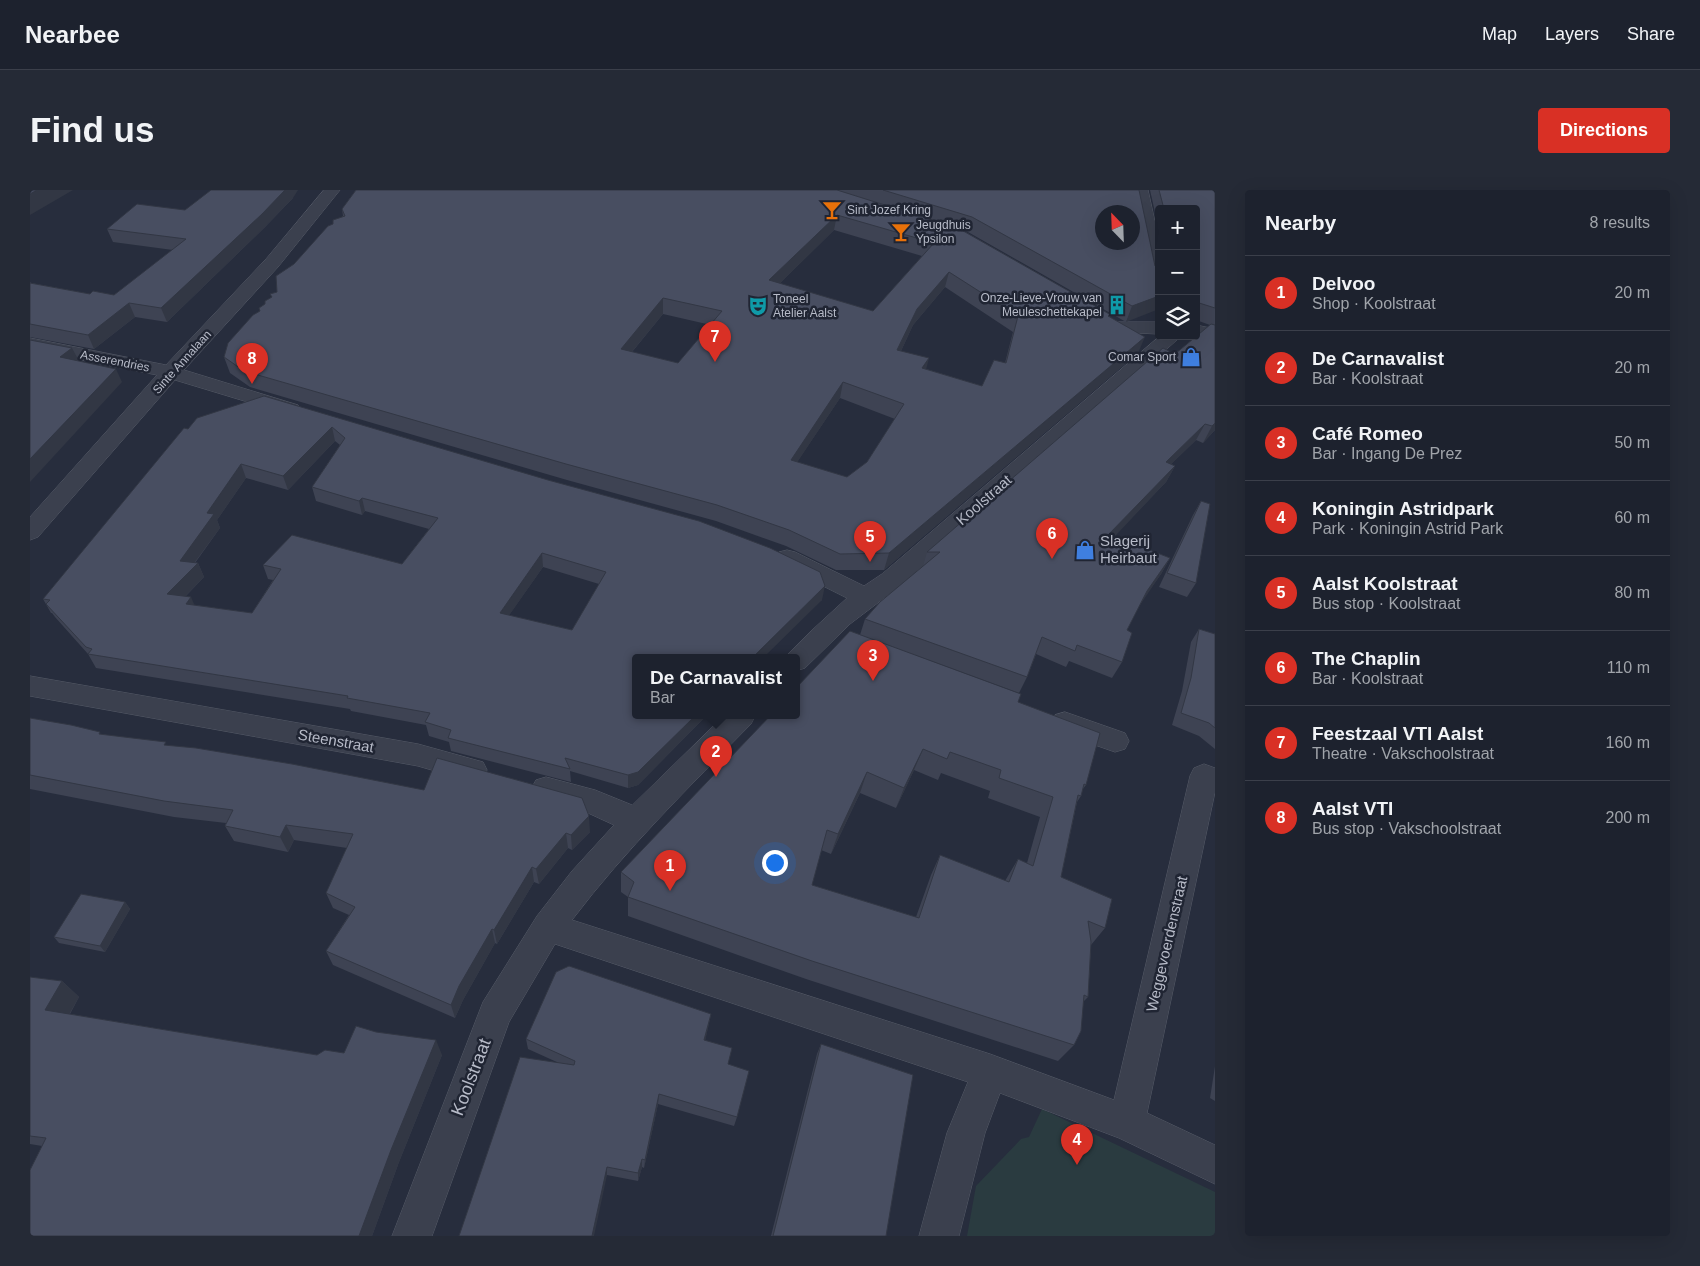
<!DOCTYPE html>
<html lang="en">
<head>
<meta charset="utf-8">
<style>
	body { margin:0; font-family:Arial,sans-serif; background:#252a36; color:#f1f3f6 }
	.controls { position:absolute; right:15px; top:15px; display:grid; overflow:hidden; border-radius:5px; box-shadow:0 5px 20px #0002 }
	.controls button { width:45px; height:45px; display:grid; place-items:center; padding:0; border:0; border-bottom:1px solid #3b3f4a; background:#1d222e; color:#f1f3f6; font:25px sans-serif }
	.compass { position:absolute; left:1065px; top:15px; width:45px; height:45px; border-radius:50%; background:#1d222e; box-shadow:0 5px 20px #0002; rotate:337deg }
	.you { position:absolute; left:744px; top:672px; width:18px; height:18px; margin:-12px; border:4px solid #fff; border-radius:50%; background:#1a73e8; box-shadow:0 0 0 8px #1a73e833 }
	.badge { display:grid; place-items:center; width:32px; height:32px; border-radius:50%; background:#d93025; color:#fff; font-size:16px; font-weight:700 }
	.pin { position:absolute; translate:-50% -41px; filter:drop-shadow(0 1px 2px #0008) }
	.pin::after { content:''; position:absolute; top:26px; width:18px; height:15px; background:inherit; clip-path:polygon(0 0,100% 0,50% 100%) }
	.popup { position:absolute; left:602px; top:464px; width:168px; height:65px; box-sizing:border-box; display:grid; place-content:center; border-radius:5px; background:#1d222e; filter:drop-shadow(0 1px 4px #0005); font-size:16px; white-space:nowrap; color:#a0a4aa }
	.popup b { font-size:19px; color:#f1f3f6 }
	.popup::after { content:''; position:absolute; left:50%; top:100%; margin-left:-10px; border:10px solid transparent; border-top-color:#1d222e }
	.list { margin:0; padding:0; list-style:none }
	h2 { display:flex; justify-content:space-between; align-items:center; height:65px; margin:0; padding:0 20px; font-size:21px }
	h2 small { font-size:16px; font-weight:400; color:#a0a4aa }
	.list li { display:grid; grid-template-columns:32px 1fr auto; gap:15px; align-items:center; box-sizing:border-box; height:75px; padding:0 20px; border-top:1px solid #3b3f4a }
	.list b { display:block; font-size:19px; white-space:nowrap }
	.list p { margin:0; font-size:16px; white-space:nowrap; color:#a0a4aa }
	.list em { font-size:16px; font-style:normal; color:#a0a4aa }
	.icon { flex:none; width:28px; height:28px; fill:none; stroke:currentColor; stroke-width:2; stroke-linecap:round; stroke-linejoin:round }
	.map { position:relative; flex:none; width:1185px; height:1046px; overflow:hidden; border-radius:5px }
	header { display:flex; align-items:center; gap:30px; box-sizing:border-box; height:70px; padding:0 25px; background:#1d222e; border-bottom:1px solid #3b3f4a }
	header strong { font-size:24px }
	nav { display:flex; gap:28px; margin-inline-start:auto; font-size:18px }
	.intro { display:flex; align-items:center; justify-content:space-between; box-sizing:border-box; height:120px; padding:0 30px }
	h1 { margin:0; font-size:35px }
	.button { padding:12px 22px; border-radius:5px; background:#d93025; color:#fff; font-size:18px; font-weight:700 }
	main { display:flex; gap:30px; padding:0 30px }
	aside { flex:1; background:#1d222e; border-radius:5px; box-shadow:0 5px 20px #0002 }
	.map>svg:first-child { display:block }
	.green { fill:#2a3b40 }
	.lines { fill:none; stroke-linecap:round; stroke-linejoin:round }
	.street-casing { stroke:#565b68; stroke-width:1 }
	.street { fill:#3b404e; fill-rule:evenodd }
	.wall { fill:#3e4353; fill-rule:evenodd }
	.shaded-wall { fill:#323744 }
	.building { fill:#484e61; stroke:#323744; fill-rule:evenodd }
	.labels { text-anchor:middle; stroke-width:5; stroke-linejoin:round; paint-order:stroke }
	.far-poi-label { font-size:12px; fill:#b7bbc8; stroke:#202533; text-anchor:start }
	.far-street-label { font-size:12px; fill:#b7bbc8; stroke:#202533 }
	.street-label { font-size:15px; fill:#b7bbc8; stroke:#202533 }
	.poi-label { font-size:15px; fill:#b7bbc8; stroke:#202533; text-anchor:start }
	.near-street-label { font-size:18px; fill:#b7bbc8; stroke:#202533 }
</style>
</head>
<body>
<header>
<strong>Nearbee</strong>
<nav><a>Map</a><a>Layers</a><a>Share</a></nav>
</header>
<div class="intro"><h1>Find us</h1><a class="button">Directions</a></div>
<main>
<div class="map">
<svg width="1185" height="1046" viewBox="0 0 1185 1046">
	<rect width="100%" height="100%" fill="#272d3d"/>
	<!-- green -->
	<path class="green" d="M1012,919L1185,1002V1046H937L946,996L991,949L999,947Z"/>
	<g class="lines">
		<defs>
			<g id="street">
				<path d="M294,0H310L248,77L154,180L268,215L271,219L268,223L261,225L254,223L145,190L8,347L0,350V327L127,185L0,160V148L136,175L236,69Z"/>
				<path d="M1102,0H1118L1129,50V96L1123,95L1120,91Z"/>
				<path d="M1088,132H1129V144L1081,142L1079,138L1081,134Z"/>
				<path d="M1166,135L1185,139V151L1164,146H1166Z"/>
				<path d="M1130,146H1148V149L870,396L820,434L775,478L766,481V468H754L780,442L817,408L749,374L745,368L749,362L757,360L765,362L834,396L852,384Z"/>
				<path d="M0,486L388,554L453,572L457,580L453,588L443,592L388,576L0,506Z"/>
				<path d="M1035,522L1095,543L1099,551L1095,559L1085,562L1025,541L1021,533L1025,525Z"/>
				<path d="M694,526H725L721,534C659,597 596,659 542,730L960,864L1084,910L1160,586L1164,578L1174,574L1185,578V602L1117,923L1185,955V994L1089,948L970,903L955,943L929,1046H889L917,943L938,892L525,754L479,832L402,1046H362L453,812L507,726L542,681L584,635L558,623L506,608L501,599L506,590L516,587L565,600L602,615Z"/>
			</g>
		</defs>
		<!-- street casing -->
		<use href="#street" class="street-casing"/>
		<!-- street -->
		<use href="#street" class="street"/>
	</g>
	<!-- wall -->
	<g class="wall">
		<path d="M326,0H1109L1125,76L1096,132L938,42L932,40L1081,125L1080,127L1108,163L854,380H806L756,356L686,331L537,290L220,197L200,183L194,167L235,114L247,102L264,74L303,34L313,26L312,19ZM804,40L892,66L843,121L749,94ZM915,97L983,142L975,173L952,196L896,179L871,161L883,135ZM633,124L681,135L648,173L602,162ZM810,208L865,229L837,272L817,287L767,272Z"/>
		<path d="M1120,0H1185V240L1173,253L1166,250L1141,274L1145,276L1136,292L1084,346L1140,368L1131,384L1111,412L1097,440L1092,472L1082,488L1039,471L1036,477L1006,464L997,487L989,503L885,465L988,512L1056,595L1052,600L1051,606L1047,612L1031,687L1075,738L1061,755L1058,807L1053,812L1044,855L1028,871L776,789L598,726V707L591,702V682L830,445L835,429L893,376L897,362L1145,164L1180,135L1166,130V19H1129V40ZM884,580L908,590L911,583L960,601L958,608L1010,627L997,673L988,669L975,691L910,665L901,685L886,727L782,695L791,660L801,664L830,603L866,618Z"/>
		<path d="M263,8L235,37L137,132L105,127L64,159L0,147V92L1,93L60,104L84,105L143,60L83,52L77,39L155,20Z"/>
		<path d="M234,206L792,410L606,526H676L608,595L598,598L540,581L541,592L421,561L419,552L399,546L396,535L321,521L320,519L66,478L58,464L25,427L22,423H21L13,409L158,239ZM305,251L310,255L282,297L286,311L332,325L335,321L399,339L372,374L233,375L238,389L243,390L222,423L164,415L155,407L174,387L168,373H165L190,338L187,330L216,288L258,300ZM513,377L569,394L542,440L479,425Z"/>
		<path d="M1171,311L1166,393L1157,407L1129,397L1163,325Z"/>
		<path d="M1169,439L1185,444V559L1169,546L1142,535L1152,501L1161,452Z"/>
		<path d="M0,528L71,544L138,556L560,642L542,660L538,658L509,694L504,692L467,754L465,753L433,810L425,828L303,775L296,761L319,725L303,718L296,703L317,658L264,650L258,662L204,651L195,636L196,633L144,627L0,599Z"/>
		<path d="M95,712L100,719L75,762L29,753L24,747Z"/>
		<path d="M0,787L32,791L49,807L40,824L287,865L314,863L412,865L369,972L342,1046H0L12,956L0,954Z"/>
		<path d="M681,824L675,850L698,874L707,927L704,936L628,914L614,978L612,977L608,991L577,985L529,873L498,859L496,849Z"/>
		<path d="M791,854L856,1046H741L787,864Z"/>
		<path d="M1185,876V911L1180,908Z"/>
	</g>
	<!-- shaded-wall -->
	<g class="shaded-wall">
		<path d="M7,0H43L0,25V4Z"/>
		<path d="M255,0H268L263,8L235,37L137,132L131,118Z"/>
		<path d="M807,25L804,40L737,106L739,90Z"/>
		<path d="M919,82L915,97L883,135L864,176L867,160L887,119Z"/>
		<path d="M1129,106V119L1096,132L1102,116Z"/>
		<path d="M633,108V124L591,175V159Z"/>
		<path d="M99,113L105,127L64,159L58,145Z"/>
		<path d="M1115,147L1108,163L854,380L859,363Z"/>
		<path d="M42,158L49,171L30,167Z"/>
		<path d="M899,168L895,184L892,178Z"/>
		<path d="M86,179L92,192L0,292V269Z"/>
		<path d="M813,192L810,208L758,286L761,270Z"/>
		<path d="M1185,233V240L1173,253L1182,236Z"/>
		<path d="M1175,234L1166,250L1127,288L1136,272Z"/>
		<path d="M302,237L305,251L258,300L253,286Z"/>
		<path d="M211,274L216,288L187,330L190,338L156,384L150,371L177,323Z"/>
		<path d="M1145,276L1136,292L1071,361L1079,344Z"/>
		<path d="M332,308L335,321L332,325L329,311Z"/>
		<path d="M512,363L513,377L471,437L470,423Z"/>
		<path d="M1140,368L1131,384L1108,418L1117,401Z"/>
		<path d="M168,373L174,387L144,418L137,404Z"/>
		<path d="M795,396L792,410L733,468H722Z"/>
		<path d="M161,407L167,421L156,414Z"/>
		<path d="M665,526H676L608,595L598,598V585Z"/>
		<path d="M893,559L884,580L866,618L874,598Z"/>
		<path d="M837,582L830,603L801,664L808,644Z"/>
		<path d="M559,626L560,642L542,660L541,645Z"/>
		<path d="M256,635L264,650L258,662L250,647Z"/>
		<path d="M536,643L538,658L509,694L506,679Z"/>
		<path d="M502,677L504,692L467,754L464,740Z"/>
		<path d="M95,712L100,719L75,762L70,756Z"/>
		<path d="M462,739L465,753L433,810L425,828L421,815L429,796Z"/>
		<path d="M32,791L49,807L33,835L15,820Z"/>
		<path d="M681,824L679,834L673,860L674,850Z"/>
		<path d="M406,850L412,865L369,972L342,1046H329L361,960Z"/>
		<path d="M629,904L628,914L614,978L615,970Z"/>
		<path d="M612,969V977L608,991V983Z"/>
		<path d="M577,977V985L564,1046H562Z"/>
	</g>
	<!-- building -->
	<g class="building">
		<path d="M0,0H7L0,4Z"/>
		<path d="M181,0H255L232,24L131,118L99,113L58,145L0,134V93L60,104L63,101L84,105L156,49L77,39L107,14L155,20Z"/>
		<path d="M326,0H807L928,38L1081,125L1078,126L1115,147L859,363L810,364L759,340L687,315L536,274L214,181L194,167L198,153L223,125L230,121L229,118L235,114V111L242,107L240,104L247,102L246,86L264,74L298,36L303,34V30L315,26L312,19ZM807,25L904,53L843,121L739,90ZM919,82L988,126L976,173L964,170L952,196L892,178L899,168L867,160L887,119ZM633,108L692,121L648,173L591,159ZM813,192L874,214L837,272L817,287L761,270Z"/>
		<path d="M853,0H1109L1125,76L1129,80V106L1102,116L942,27ZM1072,22H1102V52H1072Z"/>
		<path d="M1129,0H1185V118L1166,112V19H1134Z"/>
		<path d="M1181,134L1185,135V233L1182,236L1175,234L1136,272L1145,276L1079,344L1140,368L1117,401L1097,440L1102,443L1092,472L1047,455L1045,461L1012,447L997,487L835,429L850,412L910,362H897L1133,158L1145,164Z"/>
		<path d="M0,150L42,158L30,167L86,179L0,269Z"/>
		<path d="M234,206L518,290L669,331L740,358L790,382L795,396L722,468H606V526H665L608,582L598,585L535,568L540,579L418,548L421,540L395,532L400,523L317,508L318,506L58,464L62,459L56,457L16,414L20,410L13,409L154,238L158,239L167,228ZM302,237L315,248L282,297L329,311L332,308L408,328L372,374L262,345L233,375L251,379L222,423L156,414L161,407L137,404L168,373L150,371L184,324L177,323L211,274L253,286ZM512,363L576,382L542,440L470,423Z"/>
		<path d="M1171,311L1180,314L1166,393L1137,383Z"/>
		<path d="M1169,439L1185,444V538L1179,533L1151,523L1161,488Z"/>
		<path d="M820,441L991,504L988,512L1070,543L1056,595L1054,594L1051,606L1048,605L1031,687L1082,709L1075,738L1058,731L1061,752L1058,807L1054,805L1051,841L1044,855L782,771L598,707L604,692L591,682L740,526H766V498ZM893,559L917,569L920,562L971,580L969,588L1023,607L1003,676L988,669L979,692L910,665L889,728L782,695L797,640L808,644L837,582L874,598Z"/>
		<path d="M0,528L41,535L70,542L69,544L136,552L134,555L166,558L262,574L394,600L407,568L552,608L559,626L541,645L536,643L506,679L502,677L464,740L462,739L429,796L421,815L296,761L325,717L296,703L323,644L256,635L250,647L195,636L203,620L134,611L0,585Z"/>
		<path d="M51,704L95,712L70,756L24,747Z"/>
		<path d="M539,776L681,824L674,850L702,858L698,874L719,881L707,927L629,904L615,970L612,969L608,983L577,977L562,1046H429L490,867L544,875L545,871L496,849L526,782Z"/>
		<path d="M0,787L32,791L15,820L287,865L295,860L314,863L326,836L346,842L406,850L361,960L329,1046H0V980L16,948L0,946Z"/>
		<path d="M791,854L883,885L856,1046H743Z"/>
	</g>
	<!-- icons -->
	<defs>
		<symbol id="bar-bare" viewBox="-9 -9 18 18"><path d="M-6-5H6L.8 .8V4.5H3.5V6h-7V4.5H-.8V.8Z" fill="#e8710a" stroke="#202533" stroke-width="2.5" paint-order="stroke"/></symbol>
		<symbol id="building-bare" viewBox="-9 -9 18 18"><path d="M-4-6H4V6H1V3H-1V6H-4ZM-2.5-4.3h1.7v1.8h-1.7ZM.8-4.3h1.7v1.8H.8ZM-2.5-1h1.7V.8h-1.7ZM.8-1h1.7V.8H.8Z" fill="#0f9aa8" stroke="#202533" stroke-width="2.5" paint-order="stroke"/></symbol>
		<symbol id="theatre-bare" viewBox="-9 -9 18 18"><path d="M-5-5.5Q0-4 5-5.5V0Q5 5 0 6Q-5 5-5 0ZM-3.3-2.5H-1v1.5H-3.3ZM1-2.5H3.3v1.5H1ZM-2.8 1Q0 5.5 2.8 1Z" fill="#0f9aa8" stroke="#202533" stroke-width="2.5" paint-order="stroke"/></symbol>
		<symbol id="shop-bare" viewBox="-9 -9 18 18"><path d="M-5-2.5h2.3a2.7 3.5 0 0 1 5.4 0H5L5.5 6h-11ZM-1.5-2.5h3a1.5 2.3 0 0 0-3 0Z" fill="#3f7fe0" stroke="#202533" stroke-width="2.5" paint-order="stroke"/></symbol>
	</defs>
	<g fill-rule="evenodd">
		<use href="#bar-bare" x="788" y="6" width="28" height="28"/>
		<use href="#bar-bare" x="857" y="28" width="28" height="28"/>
		<use href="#building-bare" x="1073" y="101" width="28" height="28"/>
		<use href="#theatre-bare" x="714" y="102" width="28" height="28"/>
		<use href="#shop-bare" x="1147" y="153" width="28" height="28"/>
		<use href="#shop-bare" x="1041" y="346" width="28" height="28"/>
	</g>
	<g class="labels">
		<!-- far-poi labels -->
		<g class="far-poi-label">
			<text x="817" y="24">Sint Jozef Kring</text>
			<text x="886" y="39">Jeugdhuis<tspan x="886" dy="14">Ypsilon</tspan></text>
			<text x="1072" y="112" text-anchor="end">Onze-Lieve-Vrouw van<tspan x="1072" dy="14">Meuleschettekapel</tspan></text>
			<text x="743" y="113">Toneel<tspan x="743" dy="14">Atelier Aalst</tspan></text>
			<text x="1146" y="171" text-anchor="end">Comar Sport</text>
		</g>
		<!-- far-street labels -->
		<g class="far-street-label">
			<text transform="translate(85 171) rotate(11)" y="4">Asserendries</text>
			<text transform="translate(152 172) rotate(-48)" y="4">Sinte Annalaan</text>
		</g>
		<!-- street labels -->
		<g class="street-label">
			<text transform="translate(954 310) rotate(-41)" y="5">Koolstraat</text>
			<text transform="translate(306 551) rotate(10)" y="5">Steenstraat</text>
			<text transform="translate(1137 754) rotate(-77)" y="5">Weggevoerdenstraat</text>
		</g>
		<!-- poi labels -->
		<g class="poi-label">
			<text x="1070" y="356">Slagerij<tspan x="1070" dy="17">Heirbaut</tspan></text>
		</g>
		<!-- near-street labels -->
		<g class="near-street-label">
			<text transform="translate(441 887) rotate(-69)" y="6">Koolstraat</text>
		</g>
	</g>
</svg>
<div class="controls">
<button>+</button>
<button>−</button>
<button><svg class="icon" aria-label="layers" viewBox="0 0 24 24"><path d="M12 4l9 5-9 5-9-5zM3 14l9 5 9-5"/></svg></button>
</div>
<svg class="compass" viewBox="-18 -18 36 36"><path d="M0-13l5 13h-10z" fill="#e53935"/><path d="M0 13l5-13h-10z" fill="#a0a4aa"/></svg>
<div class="you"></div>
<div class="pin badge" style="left:640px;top:701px">1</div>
<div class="pin badge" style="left:686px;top:587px">2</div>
<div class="popup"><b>De Carnavalist</b>Bar</div>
<div class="pin badge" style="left:843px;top:491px">3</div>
<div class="pin badge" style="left:1047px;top:975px">4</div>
<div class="pin badge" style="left:840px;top:372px">5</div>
<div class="pin badge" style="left:1022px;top:369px">6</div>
<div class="pin badge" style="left:685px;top:172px">7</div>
<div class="pin badge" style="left:222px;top:194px">8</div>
</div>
<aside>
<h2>Nearby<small>8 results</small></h2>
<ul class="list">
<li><span class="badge">1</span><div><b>Delvoo</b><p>Shop · Koolstraat</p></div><em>20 m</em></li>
<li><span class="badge">2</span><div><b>De Carnavalist</b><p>Bar · Koolstraat</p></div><em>20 m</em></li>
<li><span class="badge">3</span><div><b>Café Romeo</b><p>Bar · Ingang De Prez</p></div><em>50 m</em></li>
<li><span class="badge">4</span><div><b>Koningin Astridpark</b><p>Park · Koningin Astrid Park</p></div><em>60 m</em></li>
<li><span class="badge">5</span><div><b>Aalst Koolstraat</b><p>Bus stop · Koolstraat</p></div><em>80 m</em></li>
<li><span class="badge">6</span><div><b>The Chaplin</b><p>Bar · Koolstraat</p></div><em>110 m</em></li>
<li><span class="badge">7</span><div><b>Feestzaal VTI Aalst</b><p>Theatre · Vakschoolstraat</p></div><em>160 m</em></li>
<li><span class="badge">8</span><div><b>Aalst VTI</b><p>Bus stop · Vakschoolstraat</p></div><em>200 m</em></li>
</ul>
</aside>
</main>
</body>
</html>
